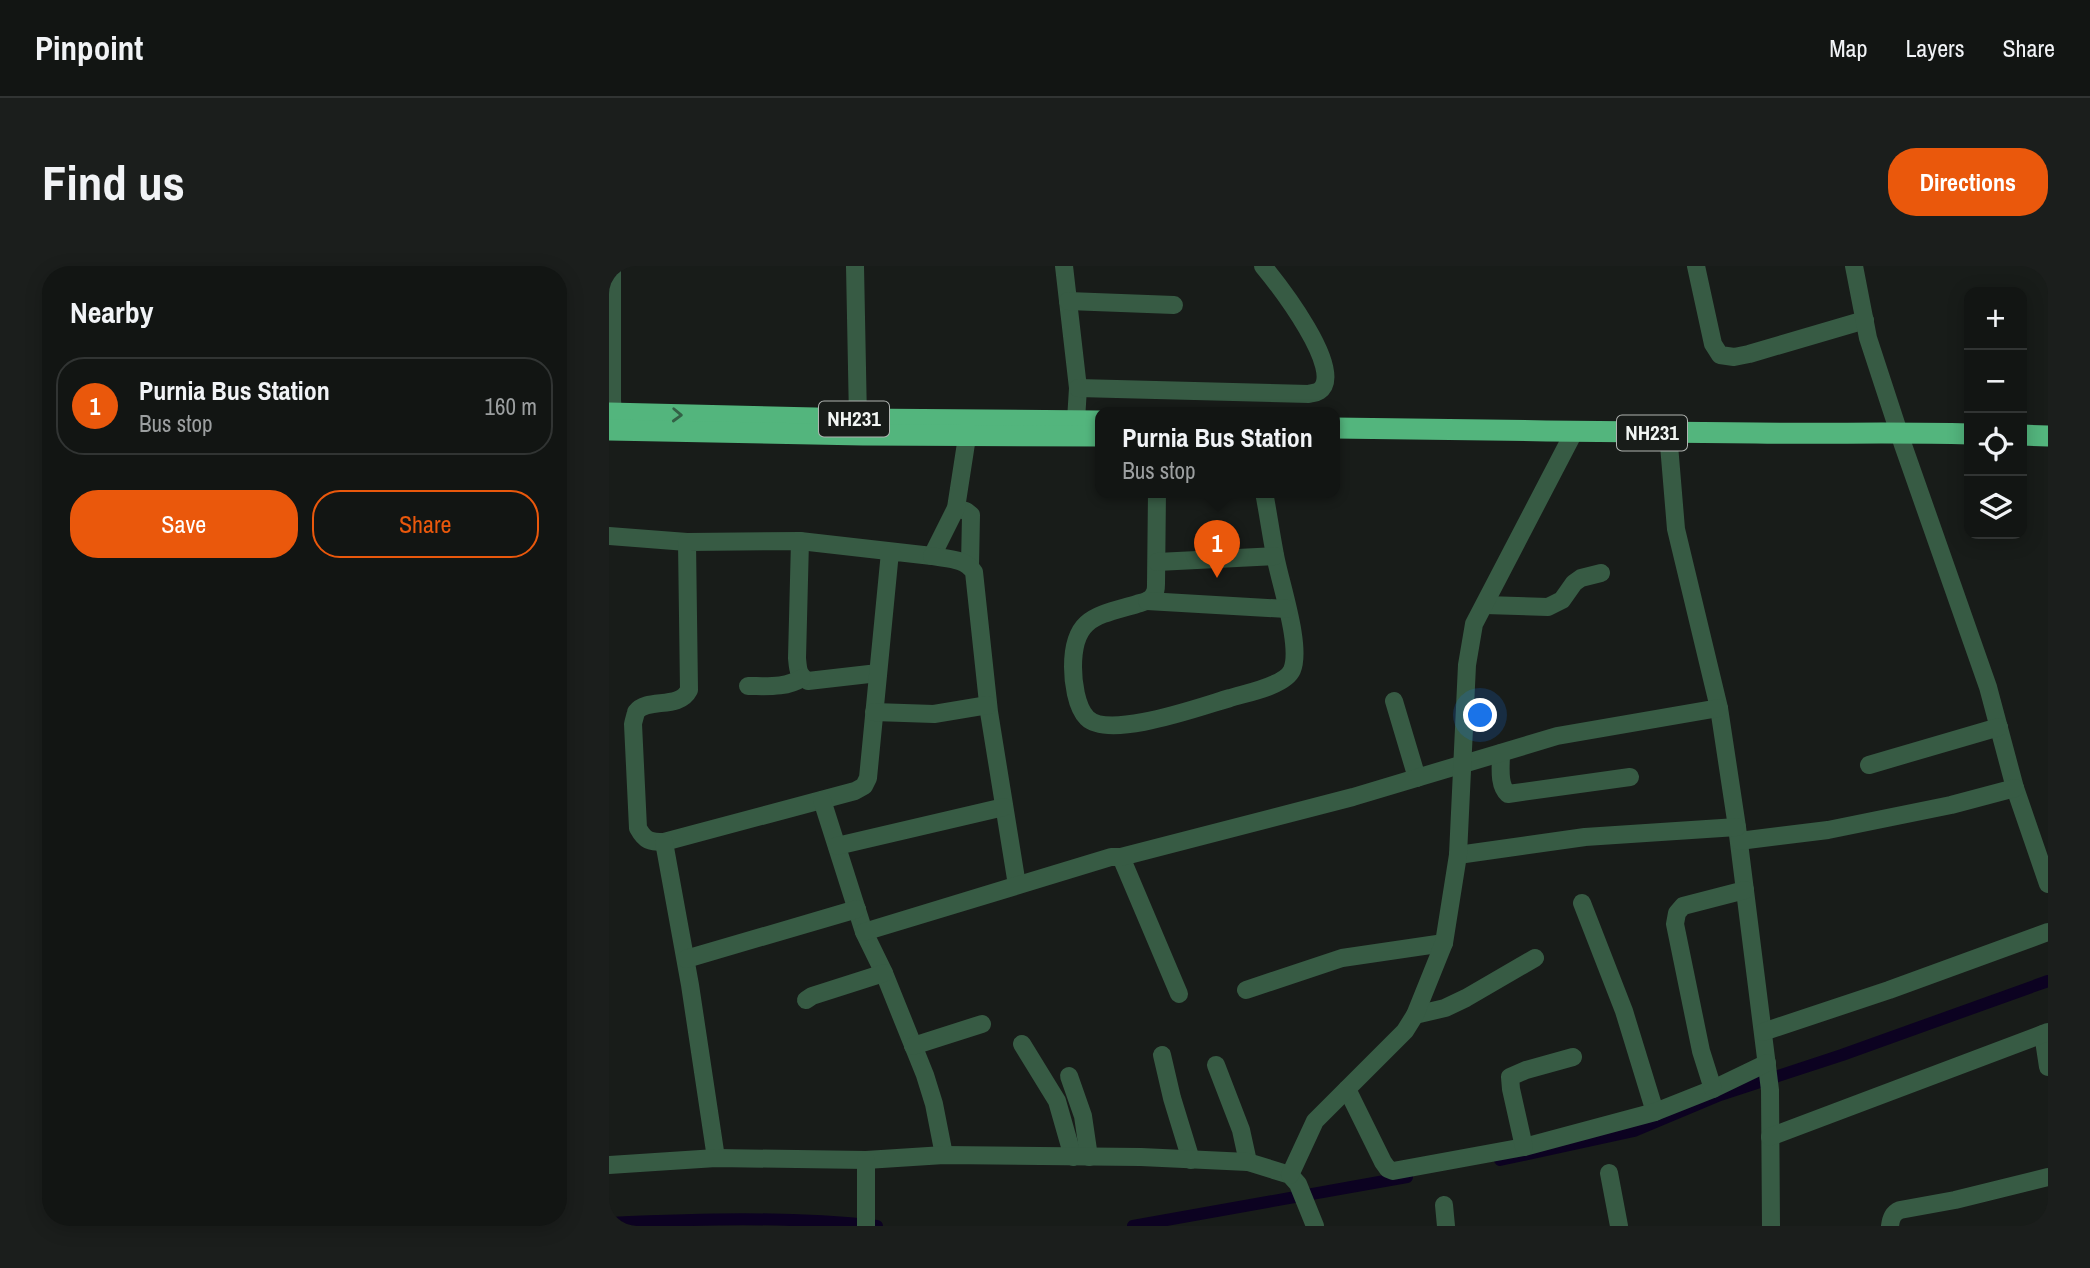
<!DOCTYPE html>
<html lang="en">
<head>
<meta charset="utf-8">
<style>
	body { margin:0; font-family:"Archivo Narrow",sans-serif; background:#1b1e1c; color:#f1f3f6 }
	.controls { position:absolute; right:21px; top:21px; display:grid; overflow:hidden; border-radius:14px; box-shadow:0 4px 18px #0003 }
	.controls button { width:63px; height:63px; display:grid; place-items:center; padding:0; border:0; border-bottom:2px solid #313433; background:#121513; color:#f1f3f6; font:35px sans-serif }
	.you { position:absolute; left:872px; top:450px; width:24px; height:24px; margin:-18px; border:5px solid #fff; border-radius:50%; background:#1a73e8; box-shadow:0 0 0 10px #1a73e833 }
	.badge { display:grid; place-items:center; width:46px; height:46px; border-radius:50%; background:#ea580c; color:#fff; font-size:23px; font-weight:700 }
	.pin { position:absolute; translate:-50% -58px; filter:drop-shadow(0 2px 4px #0008) }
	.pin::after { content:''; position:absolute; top:37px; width:24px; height:21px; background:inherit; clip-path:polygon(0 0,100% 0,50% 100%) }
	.popup { position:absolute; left:486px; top:141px; width:245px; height:91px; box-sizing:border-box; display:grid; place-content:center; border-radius:14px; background:#121513; filter:drop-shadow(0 2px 5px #0005); font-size:23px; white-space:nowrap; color:#9c9fa0 }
	.popup b { font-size:26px; color:#f1f3f6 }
	.popup::after { content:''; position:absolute; left:50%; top:100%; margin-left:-14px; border:14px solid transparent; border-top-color:#121513 }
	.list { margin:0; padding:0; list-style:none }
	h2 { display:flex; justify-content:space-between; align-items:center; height:91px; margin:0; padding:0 28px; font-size:30px }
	h2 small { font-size:23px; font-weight:400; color:#9c9fa0 }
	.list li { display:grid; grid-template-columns:46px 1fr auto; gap:21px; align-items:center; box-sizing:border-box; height:98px; margin:0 14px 14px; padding:0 14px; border:2px solid #313433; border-radius:28px }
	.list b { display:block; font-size:26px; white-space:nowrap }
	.list p { margin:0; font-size:23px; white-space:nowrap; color:#9c9fa0 }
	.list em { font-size:23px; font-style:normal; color:#9c9fa0 }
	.actions { display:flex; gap:14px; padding:21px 28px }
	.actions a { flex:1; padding:16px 0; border:2px solid #ea580c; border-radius:28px; text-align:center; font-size:24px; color:#ea580c }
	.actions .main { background:#ea580c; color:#fff }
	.icon { flex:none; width:38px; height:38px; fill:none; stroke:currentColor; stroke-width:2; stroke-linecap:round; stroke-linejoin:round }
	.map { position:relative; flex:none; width:1439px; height:960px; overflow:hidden; border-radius:28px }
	header { display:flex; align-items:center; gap:42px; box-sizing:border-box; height:98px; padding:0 35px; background:#121513; border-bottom:2px solid #313433 }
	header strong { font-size:33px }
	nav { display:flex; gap:38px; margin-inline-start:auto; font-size:24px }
	.intro { display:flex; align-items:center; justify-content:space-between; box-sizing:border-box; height:168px; padding:0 42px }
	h1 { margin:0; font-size:49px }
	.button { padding:18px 32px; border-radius:28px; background:#ea580c; color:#fff; font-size:24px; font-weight:700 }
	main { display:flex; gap:42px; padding:0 42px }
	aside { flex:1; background:#121513; border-radius:28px; box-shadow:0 4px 18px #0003 }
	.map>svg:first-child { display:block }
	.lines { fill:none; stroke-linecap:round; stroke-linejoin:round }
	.canal { stroke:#0c0221; stroke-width:12 }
	.minor { stroke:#375b44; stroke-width:18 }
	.highway { stroke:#53b57d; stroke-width:21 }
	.oneway { stroke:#336146 }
	.labels { text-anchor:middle; stroke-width:7; stroke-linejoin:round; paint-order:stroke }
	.shield { fill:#181c19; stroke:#b0b4b1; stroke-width:2 }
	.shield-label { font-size:21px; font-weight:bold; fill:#f1f5f2 }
</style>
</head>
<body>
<header>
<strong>Pinpoint</strong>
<nav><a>Map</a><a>Layers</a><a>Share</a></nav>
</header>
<div class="intro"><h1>Find us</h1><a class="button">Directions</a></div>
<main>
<aside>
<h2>Nearby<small></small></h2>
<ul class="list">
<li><span class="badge">1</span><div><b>Purnia Bus Station</b><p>Bus stop</p></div><em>160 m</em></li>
</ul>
<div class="actions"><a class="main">Save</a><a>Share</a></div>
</aside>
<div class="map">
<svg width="1439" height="960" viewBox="0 0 1439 960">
	<rect width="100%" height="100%" fill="#181c19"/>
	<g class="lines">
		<!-- canal -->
		<g class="canal">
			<path d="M891,894L1025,865L1111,829L1233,789L1439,715"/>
			<path d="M0,957C89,953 179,950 268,960"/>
			<path d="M524,960L798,911"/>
		</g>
		<!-- minor -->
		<g class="minor">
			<path d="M3,0V134L5,161"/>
			<path d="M246,0L249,153"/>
			<path d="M455,0L469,122L467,154"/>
			<path d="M1087,0L1104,78L1111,89L1125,91L1140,88L1256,54"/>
			<path d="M1245,0L1259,72L1294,179L1379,421L1406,522L1439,618"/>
			<path d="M459,35L565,39"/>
			<path d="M469,122L700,128C703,127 707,127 710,125C738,106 668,17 654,0"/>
			<path d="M1059,167L1067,263L1110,442L1128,561L1161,824L1162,960"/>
			<path d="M548,226L547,318C547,321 547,325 545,328C542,335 534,336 528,338C487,350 464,351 464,401C464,415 467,441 478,452C500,474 593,440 621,432C637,427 676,420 683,404C693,380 671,317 666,289C662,268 659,247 655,226"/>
			<path d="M347,242L357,245L362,249L361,299"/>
			<path d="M0,270L78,276"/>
			<path d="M191,275L188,392C189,403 189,410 199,415L269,407"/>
			<path d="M281,286L259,512L255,520L246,525L55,576C41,576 36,575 29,562L24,458C24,457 27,447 27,446C38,431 70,444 80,424L78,276L191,275L323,290L347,242L360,158"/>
			<path d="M323,290C338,293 356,292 365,306L380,446L408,619"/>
			<path d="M548,296L666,290"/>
			<path d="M538,335L678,343"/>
			<path d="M876,339L939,341L953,334L965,317L972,312L992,307"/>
			<path d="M139,420C158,420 177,422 193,412"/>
			<path d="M785,435L808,512"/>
			<path d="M265,446L325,448L379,439"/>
			<path d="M892,487C892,500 889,519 899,528L1021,511"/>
			<path d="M1260,499L1390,461"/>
			<path d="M213,534L255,666L275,707L316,809L325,838L335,889"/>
			<path d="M1130,575L1219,564L1342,539L1406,522"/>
			<path d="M55,576L81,719L107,892"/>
			<path d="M228,580L395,541"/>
			<path d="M849,589L976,571L1128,561"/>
			<path d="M512,591L570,728"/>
			<path d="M973,637L1015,745L1046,846"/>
			<path d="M255,666L502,591H512L744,531L948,470L1110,442"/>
			<path d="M77,693L248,643"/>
			<path d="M637,724L733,692L835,677"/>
			<path d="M197,734L203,730L275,707"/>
			<path d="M806,749L836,742L857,732L926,692"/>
			<path d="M1154,766L1280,724L1439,666"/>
			<path d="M1434,768L1439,801"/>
			<path d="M413,778L448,835L464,891"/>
			<path d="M304,780L373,758"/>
			<path d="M553,789L563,832L582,894"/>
			<path d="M607,799L632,864L639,896"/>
			<path d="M460,810L474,850L480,891"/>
			<path d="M738,823L774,896L779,903L784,905L915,881L1046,846L1104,823L1158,797"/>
			<path d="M1104,823L1092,785L1066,658L1068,647L1074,640L1136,624"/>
			<path d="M1161,871L1439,766"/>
			<path d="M915,881L902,823L901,811L917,804L964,791"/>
			<path d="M0,899L107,892L257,894L335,889L532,891L639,896L681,909L689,918L706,960"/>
			<path d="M1000,907L1010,960"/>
			<path d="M681,909L706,855L796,765L806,749L835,677L849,589L858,399L865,358L965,166"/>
			<path d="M835,939L837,960"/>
			<path d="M257,960V894"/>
			<path d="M1281,960C1282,952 1284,947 1291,944L1346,934L1439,911"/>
		</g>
		<!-- highway -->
		<g class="highway">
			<path d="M0,147L249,153L491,155"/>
			<path d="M725,162C866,164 1006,166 1147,167C1218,168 1289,166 1360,168"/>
			<path d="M0,164L254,169L491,170"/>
			<path d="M1413,169L1439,170"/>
		</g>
	</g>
	<!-- one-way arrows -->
	<defs><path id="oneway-chevron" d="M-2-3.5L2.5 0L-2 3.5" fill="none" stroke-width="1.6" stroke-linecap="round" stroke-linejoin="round" transform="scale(1.75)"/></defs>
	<use class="oneway" href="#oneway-chevron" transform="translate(68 149) rotate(2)"/>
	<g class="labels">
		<!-- shield labels -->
		<g class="shield">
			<rect x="210" y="135.5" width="70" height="35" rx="5"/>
			<rect x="1008" y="149.5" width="70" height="35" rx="5"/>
		</g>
		<g class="shield-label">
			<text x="245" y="160">NH231</text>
			<text x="1043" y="174">NH231</text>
		</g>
	</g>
</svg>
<div class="controls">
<button>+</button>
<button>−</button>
<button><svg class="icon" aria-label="locate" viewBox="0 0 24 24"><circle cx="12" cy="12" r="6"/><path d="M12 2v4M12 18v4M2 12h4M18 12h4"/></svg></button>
<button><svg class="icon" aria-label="layers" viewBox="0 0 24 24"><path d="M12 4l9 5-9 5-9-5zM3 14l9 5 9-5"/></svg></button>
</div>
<div class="you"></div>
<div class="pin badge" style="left:608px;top:312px">1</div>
<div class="popup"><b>Purnia Bus Station</b>Bus stop</div>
</div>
</main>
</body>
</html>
